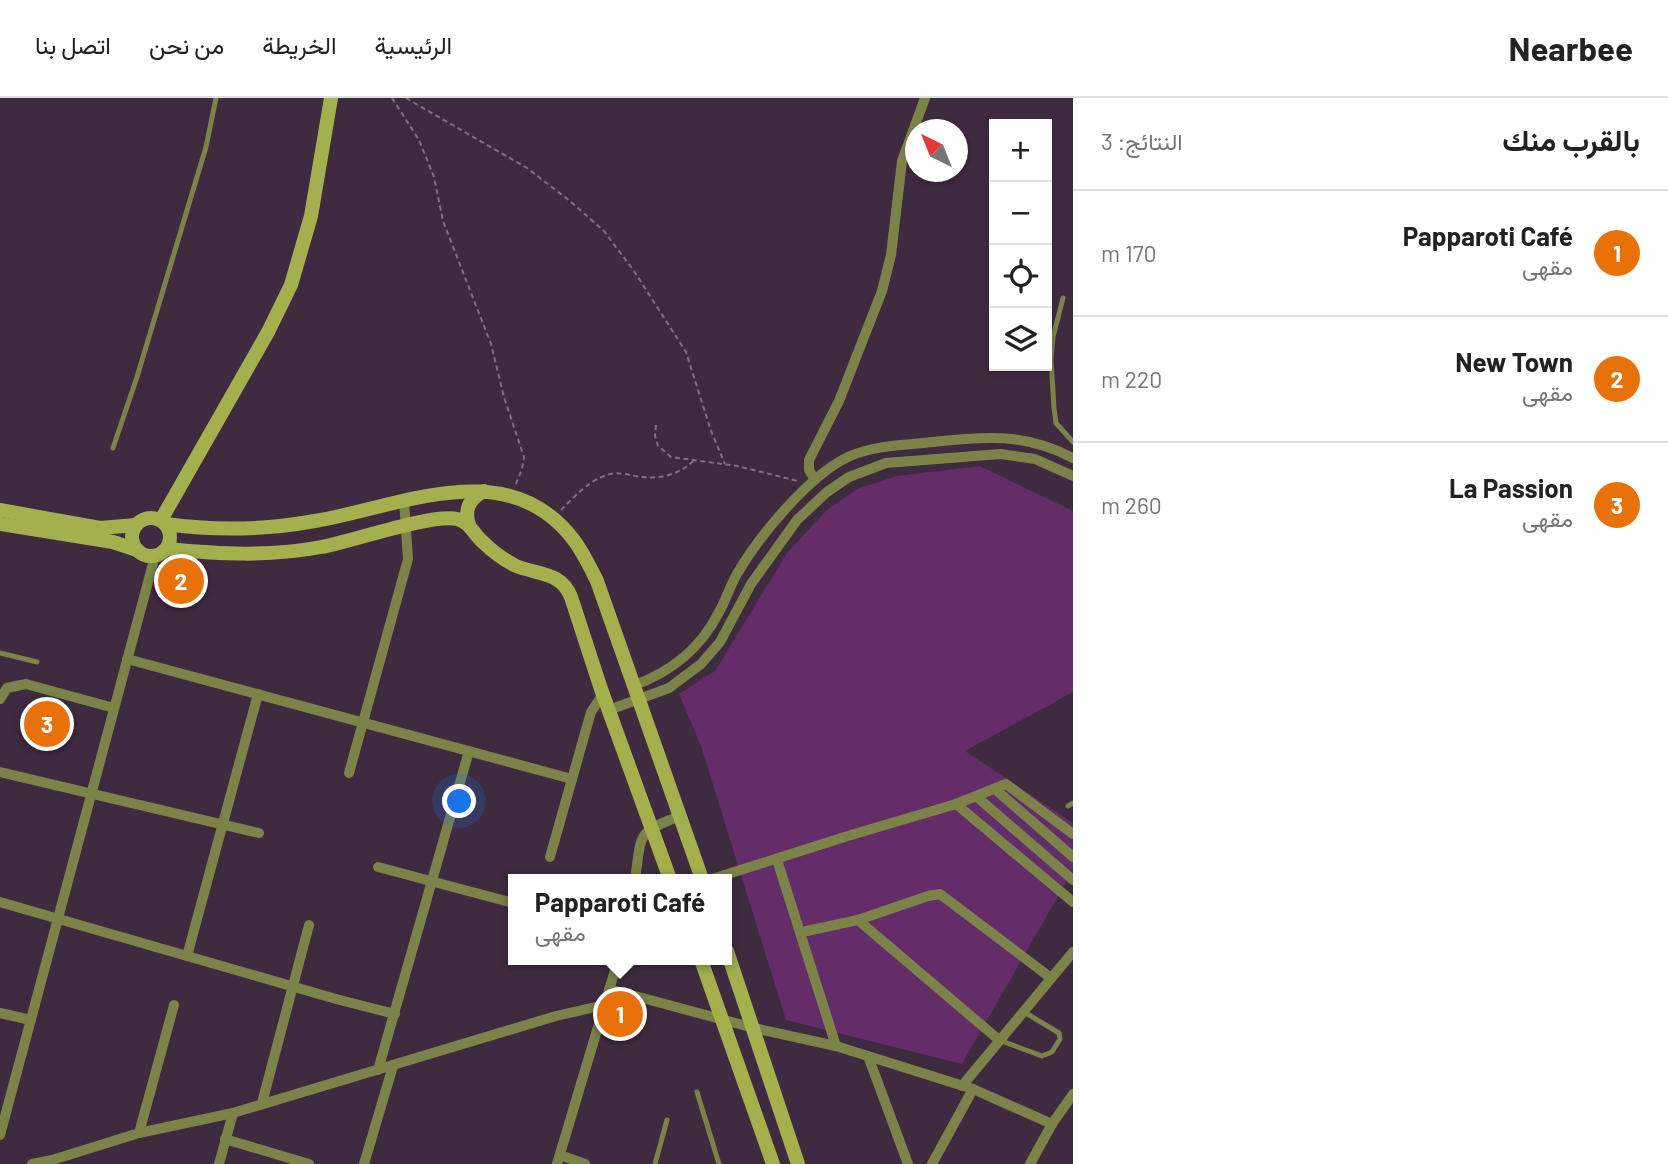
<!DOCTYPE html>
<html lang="ar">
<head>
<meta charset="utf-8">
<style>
	body { margin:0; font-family:Barlow,Vazirmatn,sans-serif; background:#f6f6f6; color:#222; direction:rtl }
	.controls { position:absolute; right:21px; top:21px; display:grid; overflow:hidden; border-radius:0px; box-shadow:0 2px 5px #0004 }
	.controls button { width:63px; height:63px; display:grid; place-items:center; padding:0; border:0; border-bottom:2px solid #e0e0e0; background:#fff; color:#222; font:35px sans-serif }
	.compass { position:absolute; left:905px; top:21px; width:63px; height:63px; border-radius:50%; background:#fff; box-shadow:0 2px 5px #0004; rotate:317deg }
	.you { position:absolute; left:460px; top:704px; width:24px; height:24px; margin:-18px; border:5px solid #fff; border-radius:50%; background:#1a73e8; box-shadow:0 0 0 10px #1a73e833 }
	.badge { display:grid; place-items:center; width:46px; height:46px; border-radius:50%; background:#2563eb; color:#fff; font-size:23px; font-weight:700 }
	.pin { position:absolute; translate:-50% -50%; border:4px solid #fff; box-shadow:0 2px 7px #0006 }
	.popup { position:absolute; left:508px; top:776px; width:224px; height:91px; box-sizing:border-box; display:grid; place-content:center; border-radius:0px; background:#fff; filter:drop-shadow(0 2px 5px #0005); font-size:23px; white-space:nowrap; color:#767676 }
	.popup b { font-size:26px; color:#222 }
	.popup::after { content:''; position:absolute; left:50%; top:100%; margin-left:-14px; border:14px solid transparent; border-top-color:#fff }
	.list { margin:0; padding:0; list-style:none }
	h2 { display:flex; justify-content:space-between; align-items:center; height:91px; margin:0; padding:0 28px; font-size:30px }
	h2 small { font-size:23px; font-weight:400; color:#767676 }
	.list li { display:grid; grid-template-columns:46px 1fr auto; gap:21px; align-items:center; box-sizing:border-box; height:126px; padding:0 28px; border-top:2px solid #e0e0e0 }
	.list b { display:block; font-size:26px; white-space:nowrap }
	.list p { margin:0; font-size:23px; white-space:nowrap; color:#767676 }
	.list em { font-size:23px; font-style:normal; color:#767676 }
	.icon { flex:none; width:38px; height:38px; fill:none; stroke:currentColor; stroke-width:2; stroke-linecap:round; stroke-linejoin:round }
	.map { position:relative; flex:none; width:1073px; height:1066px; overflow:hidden; direction:ltr }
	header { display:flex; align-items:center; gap:42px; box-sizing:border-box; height:98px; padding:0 35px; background:#fff; border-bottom:2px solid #e0e0e0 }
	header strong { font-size:33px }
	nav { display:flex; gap:38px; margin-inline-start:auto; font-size:24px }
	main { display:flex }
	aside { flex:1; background:#fff }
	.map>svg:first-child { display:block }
	.green { fill:#652c6a }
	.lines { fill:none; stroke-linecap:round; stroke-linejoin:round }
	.path { stroke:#807081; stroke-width:2; stroke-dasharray:5 3.5; stroke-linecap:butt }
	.lane { stroke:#7b8348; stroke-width:5 }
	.street { stroke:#7b8348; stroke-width:10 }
	.secondary { stroke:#a4af4e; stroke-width:14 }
</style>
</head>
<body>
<header>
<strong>Nearbee</strong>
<nav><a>الرئيسية</a><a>الخريطة</a><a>من نحن</a><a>اتصل بنا</a></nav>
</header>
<main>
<aside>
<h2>بالقرب منك<small>النتائج: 3</small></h2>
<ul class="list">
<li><span class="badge" style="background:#e8710a">1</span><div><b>Papparoti Café</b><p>مقهى</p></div><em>170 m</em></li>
<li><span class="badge" style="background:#e8710a">2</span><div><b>New Town</b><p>مقهى</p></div><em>220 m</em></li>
<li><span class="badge" style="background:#e8710a">3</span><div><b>La Passion</b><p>مقهى</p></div><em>260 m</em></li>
</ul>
</aside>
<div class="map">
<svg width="1073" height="1066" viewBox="0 0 1073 1066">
	<rect width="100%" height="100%" fill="#3e2b3f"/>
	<!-- green -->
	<path class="green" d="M980,368L1073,413V594L965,653L1073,725V772L962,966L786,922L701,648L679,596L715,573L787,455L827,412L857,391L897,378Z"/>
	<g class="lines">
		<!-- path -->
		<g class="path">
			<path d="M392,0L419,42L434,79L443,123L491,246L504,299L524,359L522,371L515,388"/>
			<path d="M406,0L527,70L570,103L604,133L634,173L686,254L711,333L725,366"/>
			<path d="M656,327L655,338L658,348L671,359L737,368L798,383"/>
			<path d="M561,412C573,400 588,384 604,378C618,372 629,378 643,379C661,381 681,376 694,362"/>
		</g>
		<!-- lane -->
		<g class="lane">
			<path d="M1063,200L1053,239L1051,261L1054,310L1056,325L1073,344"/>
			<path d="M113,350L137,279L206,49L216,0"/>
			<path d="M0,555L37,564"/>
			<path d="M1068,708L1073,705"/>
			<path d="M999,942L1042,958L1052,954L1060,941L1059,935L1024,914"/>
			<path d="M697,994L719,1066"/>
			<path d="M655,1066L667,1022"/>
		</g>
		<!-- street -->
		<g class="street">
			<path d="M815,382L809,372V362L839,303L882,193L891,157L902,63L925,0"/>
			<path d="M127,561L572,681"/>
			<path d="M632,588C670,575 701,550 719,514C726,502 730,488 737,476C759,438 810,376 850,358C876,347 906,347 933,344C986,338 1025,335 1073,360"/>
			<path d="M0,601L7,590L26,586L114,610"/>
			<path d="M609,612L669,590L701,566L720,544L751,486L797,422L827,394L849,379L886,365L1000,356L1035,361L1073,378"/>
			<path d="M0,674L259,735"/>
			<path d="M349,675L408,461L404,403"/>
			<path d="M996,692L1073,759"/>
			<path d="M977,699L1073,782"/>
			<path d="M956,706L1073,804"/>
			<path d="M550,759L591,614L603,596"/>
			<path d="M777,762L836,948"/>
			<path d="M378,769L513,805"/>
			<path d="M635,781C642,736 635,735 680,718"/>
			<path d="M712,781L851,737L956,706L1006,686L1073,736"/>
			<path d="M0,804L336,901L395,916"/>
			<path d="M858,822L999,942"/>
			<path d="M802,834L858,822L928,798L940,796L1051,880"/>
			<path d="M187,858L258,596"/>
			<path d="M609,891L754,930L836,948L973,991L1052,1026"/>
			<path d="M0,915L31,922"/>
			<path d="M868,958L908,1066"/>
			<path d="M378,972L469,653"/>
			<path d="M962,988L1073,854"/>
			<path d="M262,1005L309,827"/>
			<path d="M139,1035L174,907"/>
			<path d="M0,1037L155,458"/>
			<path d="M225,1041L309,1066"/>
			<path d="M560,1057L585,1066"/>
			<path d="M32,1066L52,1062L139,1035L233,1015L556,918L604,907"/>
			<path d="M219,1066L233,1015"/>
			<path d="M364,1066L393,968"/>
			<path d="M557,1066L618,862"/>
			<path d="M932,1066L973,991"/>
			<path d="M1030,1066L1052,1026L1073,996"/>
		</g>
		<!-- secondary -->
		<g class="secondary">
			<path d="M0,412L100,430L136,427"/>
			<circle cx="151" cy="439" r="19"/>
			<path d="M161,422L268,234L291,187L311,118L331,0"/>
			<path d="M0,426L113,444L137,452"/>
			<path d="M166,426C216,433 265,432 315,423C400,409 507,355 573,441C583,454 590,469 597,483L702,781"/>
			<path d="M469,427C464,411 469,401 484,393"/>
			<path d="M167,451C219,456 269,459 321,449C350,444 433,415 457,421C470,424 474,437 484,445C493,454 503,461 514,467C536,477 561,473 571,499L601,591L670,781"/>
			<path d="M727,853L798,1066"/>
			<path d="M701,862L773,1066"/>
		</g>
	</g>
</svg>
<div class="controls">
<button>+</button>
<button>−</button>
<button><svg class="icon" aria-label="locate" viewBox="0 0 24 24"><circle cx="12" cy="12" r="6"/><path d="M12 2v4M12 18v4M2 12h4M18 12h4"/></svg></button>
<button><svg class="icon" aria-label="layers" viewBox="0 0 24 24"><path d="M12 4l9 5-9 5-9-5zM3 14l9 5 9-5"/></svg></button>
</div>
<svg class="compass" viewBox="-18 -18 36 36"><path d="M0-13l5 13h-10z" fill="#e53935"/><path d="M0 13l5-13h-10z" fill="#767676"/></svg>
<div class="you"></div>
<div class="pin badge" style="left:620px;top:916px;background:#e8710a">1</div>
<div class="popup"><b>Papparoti Café</b>مقهى</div>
<div class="pin badge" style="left:181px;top:483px;background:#e8710a">2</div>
<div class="pin badge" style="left:47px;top:626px;background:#e8710a">3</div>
</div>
</main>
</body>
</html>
